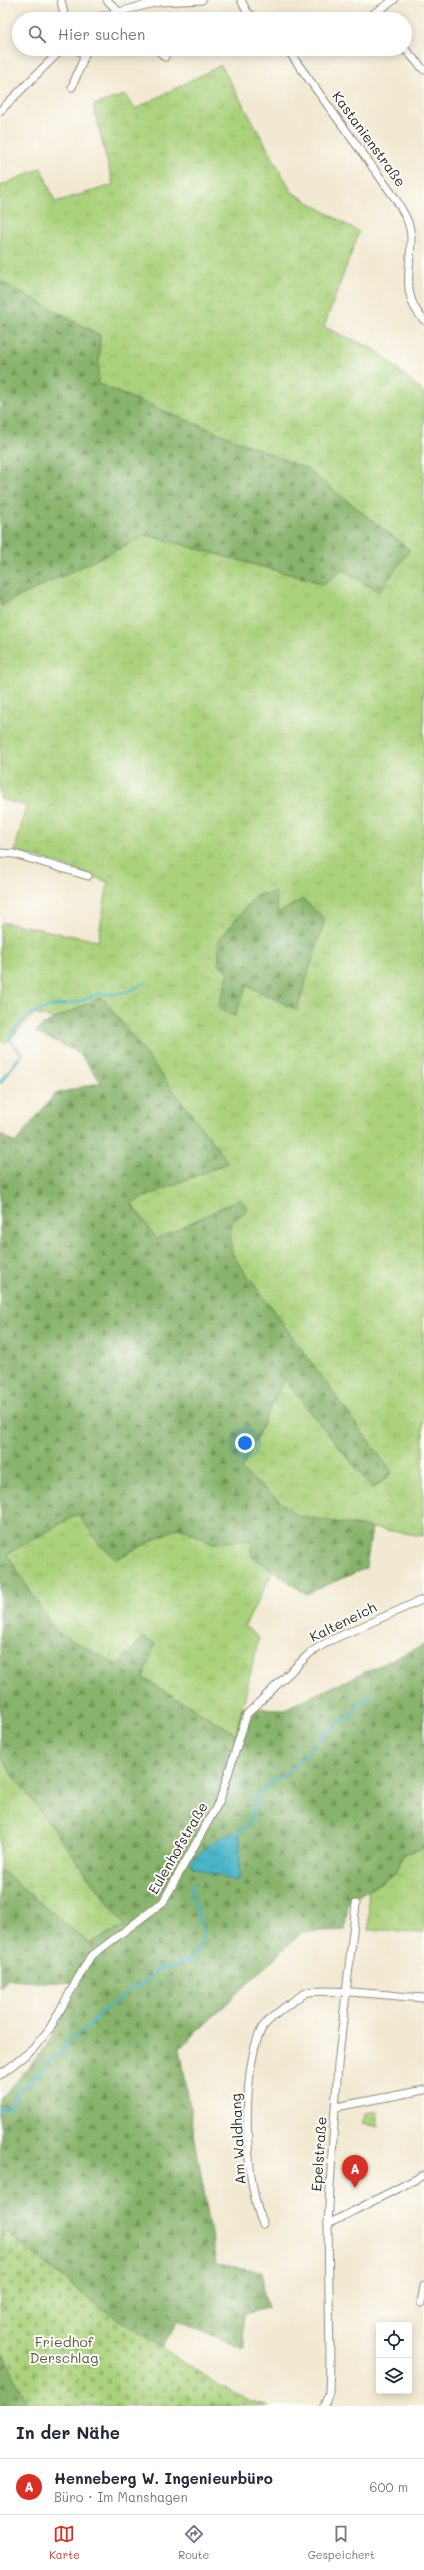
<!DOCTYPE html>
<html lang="de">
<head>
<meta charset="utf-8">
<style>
	body { margin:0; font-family:Mali,sans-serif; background:#f2f2f3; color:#1f2937 }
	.controls { position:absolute; right:12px; bottom:12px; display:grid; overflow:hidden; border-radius:4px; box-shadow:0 2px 10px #0003 }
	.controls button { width:36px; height:36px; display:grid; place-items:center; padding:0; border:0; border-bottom:1px solid #e0e1e3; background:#fff; color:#1f2937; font:20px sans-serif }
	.you { position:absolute; left:245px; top:1443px; width:14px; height:14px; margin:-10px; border:3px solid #fff; border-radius:50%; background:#1a73e8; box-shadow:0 0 0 6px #1a73e833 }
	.badge { display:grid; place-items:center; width:26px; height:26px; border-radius:50%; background:#d93025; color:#fff; font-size:13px; font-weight:700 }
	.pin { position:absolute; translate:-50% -33px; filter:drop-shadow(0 1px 2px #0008) }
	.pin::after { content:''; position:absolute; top:21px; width:14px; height:12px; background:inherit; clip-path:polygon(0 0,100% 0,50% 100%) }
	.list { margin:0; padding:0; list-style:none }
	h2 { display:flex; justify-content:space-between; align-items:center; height:52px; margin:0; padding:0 16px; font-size:17px }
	h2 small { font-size:13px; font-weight:400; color:#747a83 }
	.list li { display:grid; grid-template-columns:26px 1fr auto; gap:12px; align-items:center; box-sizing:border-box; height:56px; padding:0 16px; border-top:1px solid #e0e1e3 }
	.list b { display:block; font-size:15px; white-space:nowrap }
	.list p { margin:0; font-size:13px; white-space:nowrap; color:#747a83 }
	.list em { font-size:13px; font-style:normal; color:#747a83 }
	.icon { flex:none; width:22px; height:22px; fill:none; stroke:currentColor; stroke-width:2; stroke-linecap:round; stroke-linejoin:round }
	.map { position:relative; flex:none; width:424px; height:2406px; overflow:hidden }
	.search { position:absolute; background:#fff; box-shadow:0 2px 10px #0003; left:12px; right:12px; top:12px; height:44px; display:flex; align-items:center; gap:10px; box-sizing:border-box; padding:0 14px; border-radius:22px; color:#747a83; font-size:15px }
	.sheet { height:108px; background:#fff }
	nav { display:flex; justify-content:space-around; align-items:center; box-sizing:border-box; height:56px; border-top:1px solid #e0e1e3; background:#fff; font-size:11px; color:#747a83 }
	nav a { display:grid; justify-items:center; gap:2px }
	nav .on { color:#d93025 }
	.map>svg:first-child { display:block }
	.grass { fill:url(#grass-tufts); stroke:#6a7e54; fill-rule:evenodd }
	.forest { fill:url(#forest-firs); stroke:#596f4c }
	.cemetery { fill:url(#cemetery-stones); stroke:#6a7e54 }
	.park { fill:url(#park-crowns); stroke:#6a7e54 }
	.water { fill:url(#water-ripples); stroke:#3a7079 }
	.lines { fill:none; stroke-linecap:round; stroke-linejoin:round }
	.stream { stroke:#4ab5c7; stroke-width:2.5 }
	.minor-casing { stroke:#8e8a7e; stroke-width:9 }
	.minor { stroke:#fff; stroke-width:7 }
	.labels { text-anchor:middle; stroke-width:4; stroke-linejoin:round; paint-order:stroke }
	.street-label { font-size:14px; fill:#2b2b2b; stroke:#fdfcf7 }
	.park-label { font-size:14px; fill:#515d43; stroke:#fdfcf7 }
</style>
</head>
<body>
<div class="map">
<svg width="424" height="2406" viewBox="0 0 424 2406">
	<defs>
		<pattern id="grass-tufts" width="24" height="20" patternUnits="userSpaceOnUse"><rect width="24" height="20" fill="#aad17c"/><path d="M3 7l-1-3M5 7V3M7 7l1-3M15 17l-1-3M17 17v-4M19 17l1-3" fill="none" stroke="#92b46b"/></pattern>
		<pattern id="forest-firs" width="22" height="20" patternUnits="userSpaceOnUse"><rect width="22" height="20" fill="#87b36c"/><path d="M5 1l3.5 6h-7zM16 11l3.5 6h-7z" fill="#6f9259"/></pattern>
		<pattern id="cemetery-stones" width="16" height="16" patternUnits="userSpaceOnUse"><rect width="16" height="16" fill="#aad17c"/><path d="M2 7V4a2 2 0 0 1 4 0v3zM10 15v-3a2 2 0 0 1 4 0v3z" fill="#92b46b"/></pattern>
		<pattern id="park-crowns" width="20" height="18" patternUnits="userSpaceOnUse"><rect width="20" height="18" fill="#aad17c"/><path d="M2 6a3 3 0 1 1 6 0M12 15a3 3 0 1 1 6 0" fill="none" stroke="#92b46b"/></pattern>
		<pattern id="water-ripples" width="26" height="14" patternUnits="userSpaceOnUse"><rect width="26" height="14" fill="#4ab5c7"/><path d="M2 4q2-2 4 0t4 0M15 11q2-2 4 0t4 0" fill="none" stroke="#3e93a2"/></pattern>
	</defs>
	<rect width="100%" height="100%" fill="#fdfcf7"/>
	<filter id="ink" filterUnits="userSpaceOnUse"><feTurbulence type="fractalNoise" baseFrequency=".025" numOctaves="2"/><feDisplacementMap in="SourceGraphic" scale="8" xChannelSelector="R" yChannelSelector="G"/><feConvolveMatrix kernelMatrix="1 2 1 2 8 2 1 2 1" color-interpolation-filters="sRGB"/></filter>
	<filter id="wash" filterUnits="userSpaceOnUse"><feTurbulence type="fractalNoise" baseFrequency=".012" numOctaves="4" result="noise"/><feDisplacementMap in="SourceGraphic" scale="16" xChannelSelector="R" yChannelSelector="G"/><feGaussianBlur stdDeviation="0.9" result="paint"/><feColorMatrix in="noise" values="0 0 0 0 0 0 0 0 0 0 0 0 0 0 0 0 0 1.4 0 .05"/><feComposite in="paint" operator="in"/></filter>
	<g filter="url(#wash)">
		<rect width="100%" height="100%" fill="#f2e9d2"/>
		<!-- grass -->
		<g class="grass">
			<path d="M221,65L292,192L359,232L324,327L376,350L424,393L423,1536L298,1516L241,1470L284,1379L373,1489L392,1473L231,1254L230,1224L240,1199L157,1240L131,1202L228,1163L102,997L55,1019L34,1014L6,1043L0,1039V925L3,922L98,941L108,882L59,864L15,851L26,806L0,799V606L147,535L325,584L341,569L379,592L307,469L97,384L100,335L0,281V186L41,168L55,202L113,185L93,105L125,95L135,109ZM229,972L235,1015L218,1009Z"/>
			<path d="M78,1514L116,1559L179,1527L213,1543L250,1539L252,1556L273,1571L245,1626L259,1638L236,1734L143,1678L155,1644L142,1637L118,1665L55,1631L7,1554Z"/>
			<path d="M0,1757L125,1926L89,1944L0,1869Z"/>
			<path d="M424,1848V1933L369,1929L368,1891L397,1872L403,1854Z"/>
		</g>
		<!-- forest -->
		<g class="forest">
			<path d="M0,281L100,335L98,384L307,469L410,550L379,592L342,569L325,584L147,535L0,606Z"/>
			<path d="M275,892L278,913L303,899L325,919L297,1010L247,986L235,1016L218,1009L229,972L219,964V940L256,895Z"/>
			<path d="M102,997L228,1162L131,1203L157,1239L240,1199L248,1209L230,1224L232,1254L392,1473L373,1489L284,1379L241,1470L298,1516L372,1528L366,1568L306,1594L252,1556L250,1540L213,1543L179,1527L116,1559L99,1544L78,1514L7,1554L55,1631L118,1665L142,1637L155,1644L143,1678L236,1734L242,1708L284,1709L424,1645V1848L403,1854L397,1872L348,1902L345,1930L302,1932L180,2048L216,2264L261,2271L267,2308L243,2314L244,2349L178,2320L161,2347L91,2301L7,2233L0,2242V2101L49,2043L80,1984L8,1979L0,1988V1869L89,1943L125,1926L0,1757V1180L2,1175L0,1174V1134L15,1143L55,1094L101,1082L78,1052L35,1032L44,1024Z"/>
			<path d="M0,2348L29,2406H0Z"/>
		</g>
		<!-- cemetery -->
		<path class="cemetery" d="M7,2233L91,2301L206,2377L245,2399L268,2406H29L0,2348V2242Z"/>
		<!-- park -->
		<path class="park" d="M378,2112V2126L363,2122L365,2114Z"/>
		<!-- water -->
		<path class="water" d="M238,1832L240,1838L239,1878L235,1881L193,1867L191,1862C201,1850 221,1833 238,1832Z"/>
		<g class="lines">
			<!-- stream -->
			<g class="stream">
				<path d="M0,1083L22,1054L9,1039C33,995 64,1013 100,993C115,998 131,990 145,983"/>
				<path d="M235,1834L250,1822L257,1796L271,1782L285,1775L334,1725C350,1722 358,1702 374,1692"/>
				<path d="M0,2110L11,2107L17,2092L42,2070L49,2061L62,2052L68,2041L90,2026L101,2012L114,2004L133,1987L143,1985L156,1971L190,1961L204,1937L191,1891L196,1882"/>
			</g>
		</g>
	</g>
	<g filter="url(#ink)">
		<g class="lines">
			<defs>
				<g id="minor">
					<path d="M61,0L65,19"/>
					<path d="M107,0L126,19"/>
					<path d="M241,0L247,12L257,19"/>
					<path d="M377,11L382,19"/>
					<path d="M367,18L394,0"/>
					<path d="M90,19L158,2L202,0"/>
					<path d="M157,49L165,57"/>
					<path d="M287,49L395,198C402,210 411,223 411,238C411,268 400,296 424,320"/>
					<path d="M405,49L424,70"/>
					<path d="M72,87L85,55L76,49"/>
					<path d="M0,111L62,49"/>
					<path d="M0,853L14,854L88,876"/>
					<path d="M0,2075L33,2049L50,2028L90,1957L163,1902L220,1800L247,1714L310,1653L329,1641L424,1599"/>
					<path d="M336,2107L424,2090"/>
					<path d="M263,2224C244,2182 241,2071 261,2030C266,2020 296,1998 306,1993C321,1987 402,1997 424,1998"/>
					<path d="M328,2224L424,2175"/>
					<path d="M421,2303L424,2286"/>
					<path d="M324,2406L329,2393L330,2360L328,2224L332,2153L338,2065L356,1904"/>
				</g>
			</defs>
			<!-- minor casing -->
			<use href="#minor" class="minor-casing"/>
			<!-- minor -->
			<use href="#minor" class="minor"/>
		</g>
	</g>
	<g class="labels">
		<!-- street labels -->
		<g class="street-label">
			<text transform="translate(369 139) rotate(54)" y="5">Kastanienstraße</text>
			<text transform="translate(343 1622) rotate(-26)" y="5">Kalteneich</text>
			<text transform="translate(178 1848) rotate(-60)" y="5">Eulenhofstraße</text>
			<text transform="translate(238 2139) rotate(-93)" y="5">Am Waldhang</text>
			<text transform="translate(319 2154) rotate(-86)" y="5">Epelstraße</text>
		</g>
		<!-- park labels -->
		<g class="park-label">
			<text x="64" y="2347">Friedhof<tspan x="64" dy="16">Derschlag</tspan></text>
		</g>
	</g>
</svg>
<div class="controls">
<button><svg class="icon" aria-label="locate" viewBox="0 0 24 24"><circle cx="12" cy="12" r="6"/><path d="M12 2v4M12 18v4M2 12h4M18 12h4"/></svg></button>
<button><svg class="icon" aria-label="layers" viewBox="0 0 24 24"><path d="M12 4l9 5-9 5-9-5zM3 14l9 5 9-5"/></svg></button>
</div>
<div class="you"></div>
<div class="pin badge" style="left:355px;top:2188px">A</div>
<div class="search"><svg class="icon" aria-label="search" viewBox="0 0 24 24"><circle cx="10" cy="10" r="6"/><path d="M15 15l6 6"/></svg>Hier suchen</div>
</div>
<section class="sheet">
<h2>In der Nähe<small></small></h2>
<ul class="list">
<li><span class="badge">A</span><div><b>Henneberg W. Ingenieurbüro</b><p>Büro · Im Manshagen</p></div><em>600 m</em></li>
</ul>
</section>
<nav>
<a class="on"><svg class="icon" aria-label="map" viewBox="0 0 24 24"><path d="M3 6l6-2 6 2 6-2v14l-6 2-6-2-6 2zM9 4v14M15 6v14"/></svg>Karte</a>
<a><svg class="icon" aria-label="directions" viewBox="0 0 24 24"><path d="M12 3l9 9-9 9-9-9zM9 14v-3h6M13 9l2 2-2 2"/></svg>Route</a>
<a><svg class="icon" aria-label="saved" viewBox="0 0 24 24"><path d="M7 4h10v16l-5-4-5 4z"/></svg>Gespeichert</a>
</nav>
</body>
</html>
